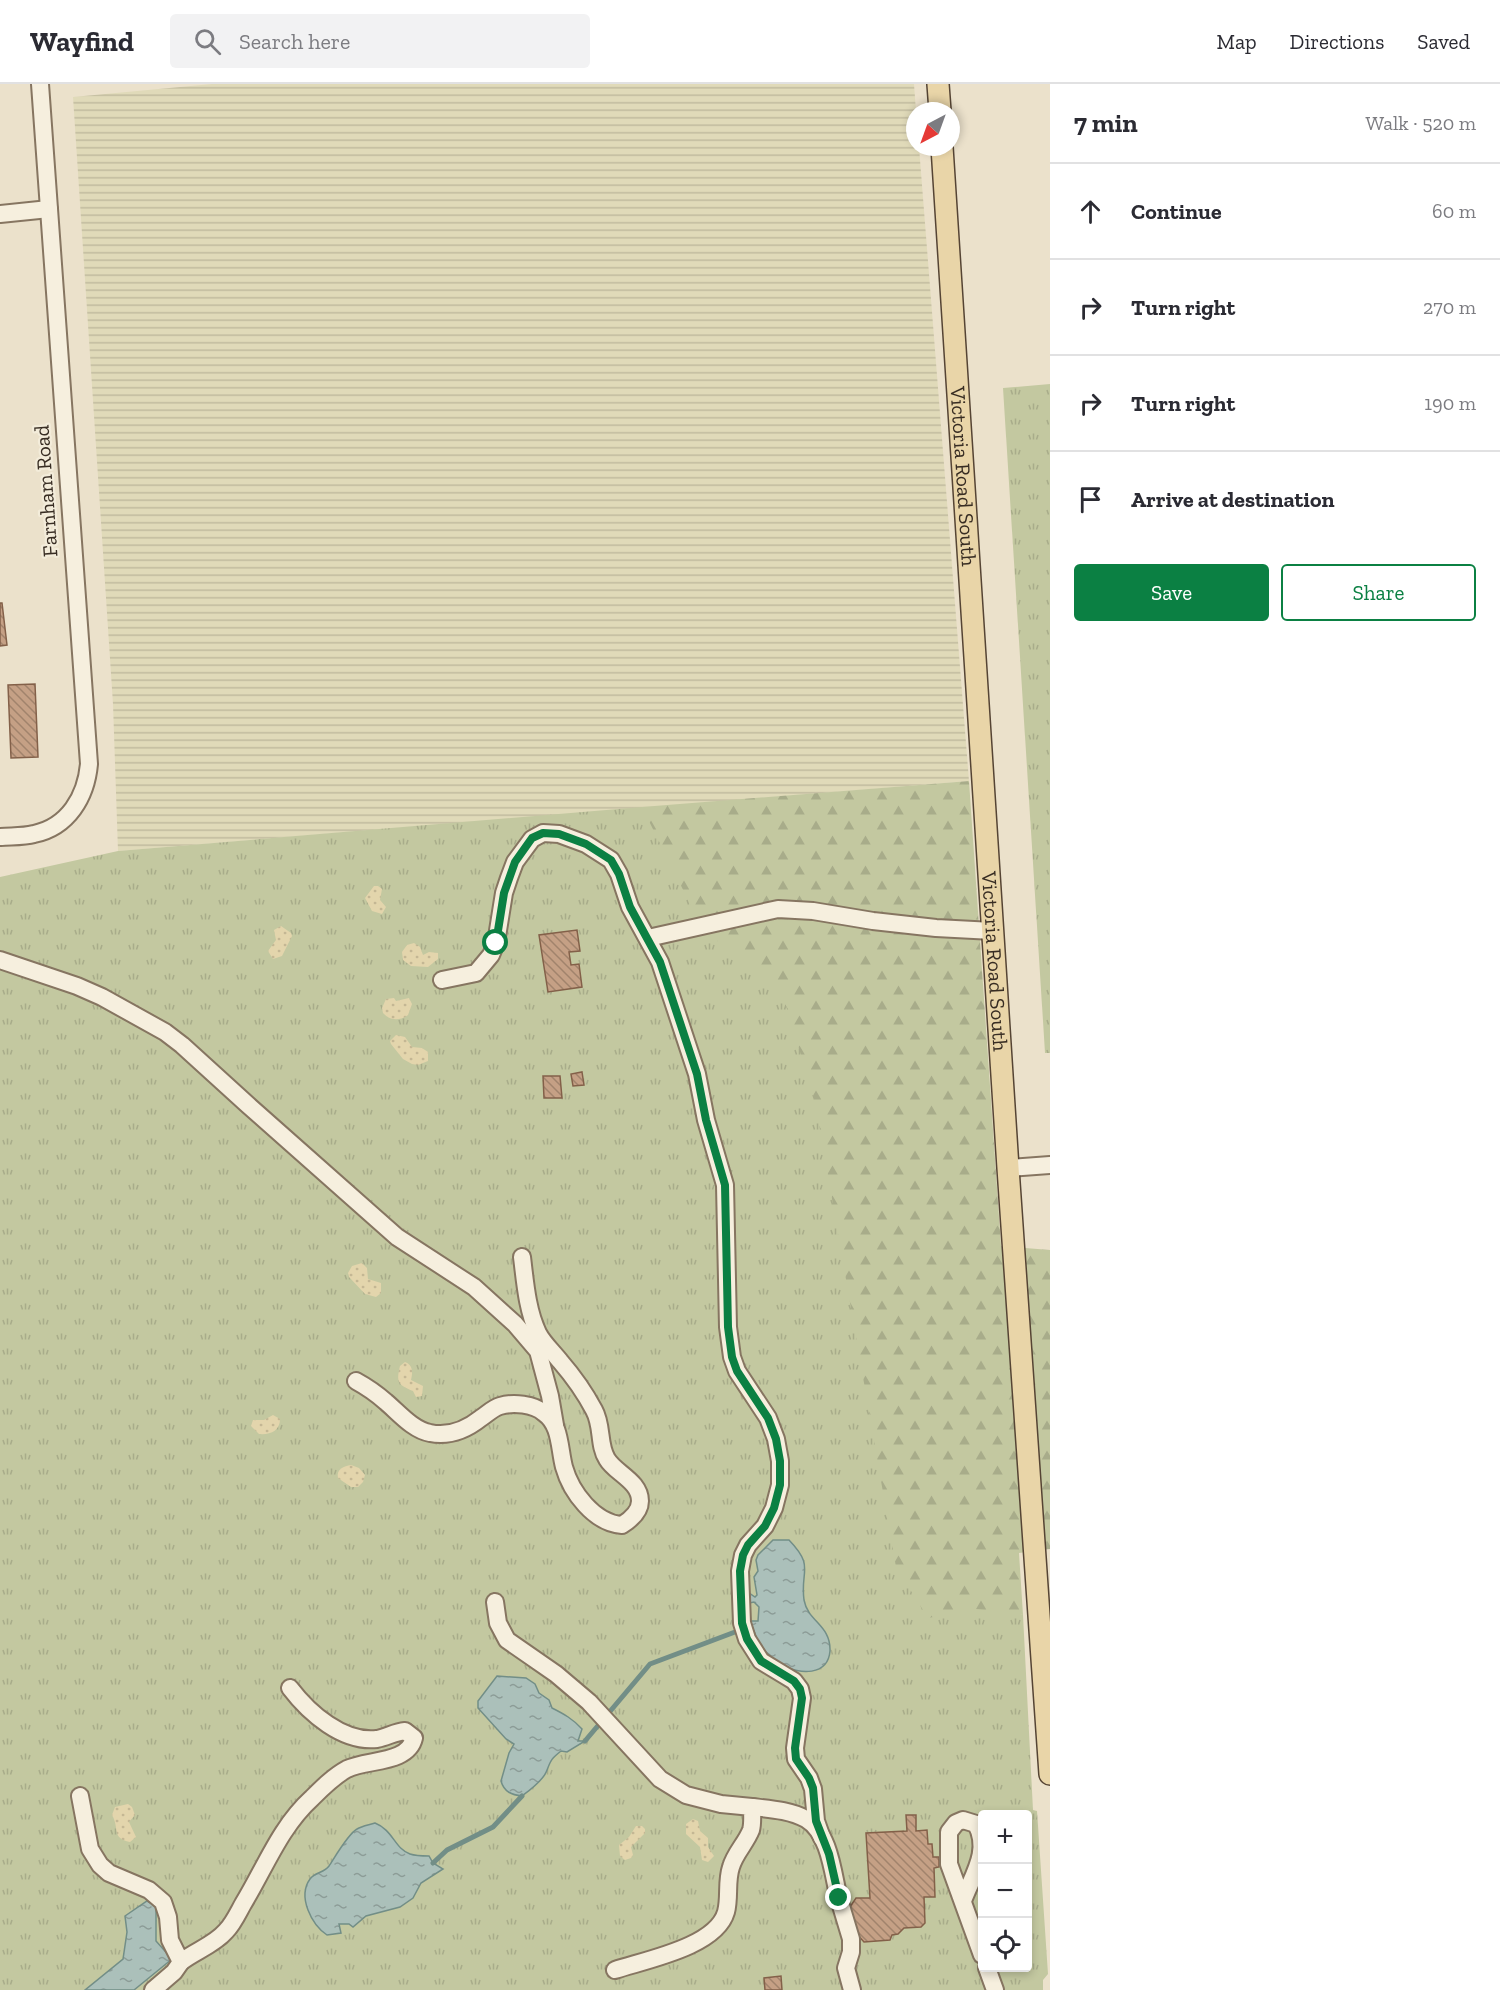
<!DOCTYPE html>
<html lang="en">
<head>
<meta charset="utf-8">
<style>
	body { margin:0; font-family:"Zilla Slab",serif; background:#f2f2f3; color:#2b2b33 }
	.controls { position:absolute; right:18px; bottom:18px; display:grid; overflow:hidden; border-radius:6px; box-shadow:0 3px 9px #0003 }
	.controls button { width:54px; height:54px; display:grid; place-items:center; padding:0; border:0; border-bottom:2px solid #e1e1e2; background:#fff; color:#2b2b33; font:30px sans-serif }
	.compass { position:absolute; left:906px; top:18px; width:54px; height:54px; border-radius:50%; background:#fff; box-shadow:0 3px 9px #0003; rotate:221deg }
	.stop { position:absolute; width:18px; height:18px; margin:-14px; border:4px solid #0b8043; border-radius:50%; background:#fff }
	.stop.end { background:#0b8043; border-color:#fff; box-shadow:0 2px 6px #0008 }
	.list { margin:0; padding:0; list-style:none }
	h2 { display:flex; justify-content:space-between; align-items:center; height:78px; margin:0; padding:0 24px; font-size:26px }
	h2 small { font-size:20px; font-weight:400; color:#7c7c81 }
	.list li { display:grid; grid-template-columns:39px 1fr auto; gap:18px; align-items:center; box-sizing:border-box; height:96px; padding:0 24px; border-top:2px solid #e1e1e2 }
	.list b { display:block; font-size:22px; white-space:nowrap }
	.list em { font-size:20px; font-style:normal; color:#7c7c81 }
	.actions { display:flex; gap:12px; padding:18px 24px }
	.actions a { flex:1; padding:14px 0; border:2px solid #0b8043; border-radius:6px; text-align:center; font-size:21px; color:#0b8043 }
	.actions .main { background:#0b8043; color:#fff }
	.icon { flex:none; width:33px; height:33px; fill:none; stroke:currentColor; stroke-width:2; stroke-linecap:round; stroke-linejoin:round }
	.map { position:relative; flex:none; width:1050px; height:1906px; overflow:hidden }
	header { display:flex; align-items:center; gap:36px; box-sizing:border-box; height:84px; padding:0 30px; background:#fff; border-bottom:2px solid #e1e1e2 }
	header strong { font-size:28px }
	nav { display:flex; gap:33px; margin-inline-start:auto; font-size:21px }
	.search { width:420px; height:54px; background:#f2f2f3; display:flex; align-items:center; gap:15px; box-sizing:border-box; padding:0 21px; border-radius:6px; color:#7c7c81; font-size:22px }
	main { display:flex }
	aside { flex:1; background:#fff }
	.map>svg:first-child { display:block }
	.farmland { fill:url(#farmland-rules) }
	.grass { fill:url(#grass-tufts); fill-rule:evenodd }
	.forest { fill:url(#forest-firs) }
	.sand { fill:url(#sand-dots) }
	.water { fill:url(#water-ripples); stroke:#728e87; stroke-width:1.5 }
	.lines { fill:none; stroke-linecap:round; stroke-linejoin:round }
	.stream { stroke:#728e87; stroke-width:5 }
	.building { fill:url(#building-back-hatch); stroke:#836049; stroke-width:1.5 }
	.minor-casing { stroke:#867561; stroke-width:20 }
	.major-casing { stroke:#554434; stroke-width:24 }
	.minor { stroke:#f6efde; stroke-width:16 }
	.major { stroke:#e9d5a8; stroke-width:21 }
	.route { stroke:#0b8043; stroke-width:8 }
	.labels { text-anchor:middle; stroke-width:4.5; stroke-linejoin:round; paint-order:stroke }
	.street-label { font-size:21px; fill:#382d23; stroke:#f3ecda }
</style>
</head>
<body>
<header>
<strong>Wayfind</strong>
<div class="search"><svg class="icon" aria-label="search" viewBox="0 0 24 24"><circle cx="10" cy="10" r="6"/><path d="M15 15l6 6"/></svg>Search here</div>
<nav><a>Map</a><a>Directions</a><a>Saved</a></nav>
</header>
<main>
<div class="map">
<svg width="1050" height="1906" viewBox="0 0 1050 1906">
	<defs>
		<pattern id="farmland-rules" width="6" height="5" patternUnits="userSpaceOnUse" patternTransform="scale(1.5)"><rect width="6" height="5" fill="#e0dab9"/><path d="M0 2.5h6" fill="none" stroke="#c1bb9f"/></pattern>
		<pattern id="grass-tufts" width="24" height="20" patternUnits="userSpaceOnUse" patternTransform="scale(1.5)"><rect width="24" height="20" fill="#c3c8a0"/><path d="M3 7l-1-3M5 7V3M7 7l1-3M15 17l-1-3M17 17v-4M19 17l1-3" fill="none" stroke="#a8ac8a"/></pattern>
		<pattern id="forest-firs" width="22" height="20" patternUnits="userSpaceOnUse" patternTransform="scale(1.5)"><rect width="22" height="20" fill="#c3c8a0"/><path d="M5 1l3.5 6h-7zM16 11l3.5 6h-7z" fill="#a8ac8a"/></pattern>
		<pattern id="sand-dots" width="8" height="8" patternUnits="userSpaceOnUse" patternTransform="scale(1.5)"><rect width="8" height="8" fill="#e3d5ac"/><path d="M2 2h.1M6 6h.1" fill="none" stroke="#c4b794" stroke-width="1.8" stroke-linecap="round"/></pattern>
		<pattern id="water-ripples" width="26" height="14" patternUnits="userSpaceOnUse" patternTransform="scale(1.5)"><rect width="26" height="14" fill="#abc0ba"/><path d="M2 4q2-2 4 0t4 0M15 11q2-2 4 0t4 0" fill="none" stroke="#8c9c97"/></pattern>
		<pattern id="building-back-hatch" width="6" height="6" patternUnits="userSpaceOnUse" patternTransform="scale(1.5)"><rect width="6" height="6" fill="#c5a085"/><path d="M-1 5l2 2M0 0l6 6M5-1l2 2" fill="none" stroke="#a1836c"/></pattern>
	</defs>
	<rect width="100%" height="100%" fill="#ebe1cb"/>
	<!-- farmland -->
	<path class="farmland" d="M212,0H914L916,27L915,63H919L969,697L118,767L113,620L73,13Z"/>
	<!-- grass -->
	<g class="grass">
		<path d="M1050,300V969H1045L1003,304Z"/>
		<path d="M642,723L803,889L915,1491L1023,1531L1033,1726L1037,1727L1048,1890L1043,1896V1906H0V793L118,767ZM982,1730H1028V1884H982Z"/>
	</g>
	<!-- forest -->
	<path class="forest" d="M969,697L1001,1162L1050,1166V1465L1019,1469L1023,1531L976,1525L928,1534L896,1483L815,1017L783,912L702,844L642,723Z"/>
	<!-- sand -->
	<g class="sand">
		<path d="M374,802H378L382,805L380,816L386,823L382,830L372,827L365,814Z"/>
		<path d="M281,842L291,849L292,852L282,872L273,875L268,867L276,856L274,846Z"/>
		<path d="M414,859L420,863L423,871L429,868L438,869V875L428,883L411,882L403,876L402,868L407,861Z"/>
		<path d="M394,914L396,917L409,914L412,920L408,931C400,937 390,937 383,929L382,924L386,915Z"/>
		<path d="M396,951L405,953L412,963L422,964L428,968V977L418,981L412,980L403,975L391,960L390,957Z"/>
		<path d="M362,1179L367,1184L368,1195L381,1199V1209L376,1213L365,1210L349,1193L348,1189L352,1182Z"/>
		<path d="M405,1278C413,1281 413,1288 411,1296L423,1302L422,1312L416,1313L413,1307C398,1301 396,1298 400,1282Z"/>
		<path d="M273,1331L280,1335C280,1347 270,1351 259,1350L251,1342L253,1336H264Z"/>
		<path d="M351,1381L359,1384L365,1391L363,1398L358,1403H351L338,1394C336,1385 344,1382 351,1381Z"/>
		<path d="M128,1720L132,1723L135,1731L129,1738L136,1753L130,1758C111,1754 120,1745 112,1731L115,1723Z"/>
		<path d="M693,1735L698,1737L700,1747L708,1754V1763L714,1772L708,1778L702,1776L700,1763L686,1750V1740Z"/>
		<path d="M636,1742H642L645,1745V1749L631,1763L633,1771L631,1774L625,1776L620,1772L619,1761L629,1753Z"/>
	</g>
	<!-- water -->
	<g class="water">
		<path d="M773,1456H789C815,1483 800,1486 804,1516C808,1538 831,1541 830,1567C828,1592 799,1591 783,1581C775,1577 767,1570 762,1563C758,1560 756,1552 754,1547L750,1546V1537H758L759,1523L754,1518L749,1519V1509L755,1513L757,1511L754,1493L758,1487L756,1476L758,1471Z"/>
		<path d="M497,1592L526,1594L535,1600L539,1609L549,1616L552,1624C564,1630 573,1635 582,1645L578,1657H585L567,1668L561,1667C551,1675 551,1676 547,1686C544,1696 530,1706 522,1712C512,1711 504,1708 501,1697L509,1669L514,1660L506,1655L478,1624V1617Z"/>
		<path d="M375,1739C393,1746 395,1765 410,1770C416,1772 423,1772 429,1772L433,1779L443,1785L421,1799L413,1814L400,1823L366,1832L353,1843L349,1840H339L341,1849L327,1851C312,1841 297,1813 310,1795C315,1788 324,1789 329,1782C335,1773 348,1750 357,1745C362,1742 369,1741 375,1739Z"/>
		<path d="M147,1817L156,1822V1857L172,1875L134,1906H85L123,1875L127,1848L125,1832Z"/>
	</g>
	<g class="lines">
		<!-- stream -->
		<g class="stream">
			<path d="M585,1657L650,1580L735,1548"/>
			<path d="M433,1779L447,1766L493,1743L522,1712"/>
		</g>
	</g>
	<!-- building -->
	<g class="building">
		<path d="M0,519H2L7,561L0,562Z"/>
		<path d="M35,600L38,673L11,674L8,601Z"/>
		<path d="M577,846L580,867L569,868L571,881L579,880L582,903L548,908L539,851Z"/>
		<path d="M582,988L584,1001L573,1002L571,990Z"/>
		<path d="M543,992H560L562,1014H544Z"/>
		<path d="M906,1731H916V1747L927,1746L928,1760H932L933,1773H939V1783L934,1784L935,1813H924L925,1839L921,1843L904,1844L898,1850L892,1851L890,1856L864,1858L855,1848L850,1823L856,1814H870L866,1749L907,1747Z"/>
		<path d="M781,1892L782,1906H765L764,1894Z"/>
	</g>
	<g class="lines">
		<defs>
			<g id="minor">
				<path d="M0,130L49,125"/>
				<path d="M0,753C11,752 23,753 34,750C68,743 86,713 89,680L40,0"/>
				<path d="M648,854L778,825L813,827L873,837L936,844L993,847"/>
				<path d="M0,876L77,902L102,913L165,948L182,961L248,1021L397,1153L474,1203L515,1240L538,1267L550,1312L555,1341"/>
				<path d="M442,896L476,889L491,871L496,859L504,809L509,794L515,778L532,755L543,749L559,750L586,760L611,776L619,790L630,823L660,878L697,990L706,1036L725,1101L728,1243L732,1273L737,1287L768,1334L776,1355L780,1377V1401L774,1424L765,1442L748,1461L743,1471L740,1487L742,1539L747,1555L761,1577L794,1597L800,1605L802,1614L795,1664L796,1675L809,1694L813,1705L816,1737L822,1754"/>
				<path d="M1008,1084L1050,1081"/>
				<path d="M356,1297C367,1303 377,1310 386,1318C399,1329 413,1346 430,1349C450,1353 466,1346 481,1334C487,1330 493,1324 500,1322C513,1318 534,1320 544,1329C561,1341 559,1364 564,1383C571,1408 594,1439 622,1441C630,1436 640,1428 640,1417C640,1397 615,1389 607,1375C598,1361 603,1342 594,1326C585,1309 573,1292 560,1277C553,1268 543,1259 538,1249C527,1226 525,1197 522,1173"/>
				<path d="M495,1518L498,1539L507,1556L556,1590L589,1618L660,1695L686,1711L721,1720L752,1723C752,1730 753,1739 751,1746C746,1759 735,1769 731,1783C726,1798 730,1813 726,1828C716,1863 645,1876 615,1886"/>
				<path d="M80,1712L90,1765L100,1781L109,1789L149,1806L163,1818L168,1833L170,1856L181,1878L174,1888L153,1906"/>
				<path d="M752,1723C769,1725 790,1726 806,1735C830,1749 833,1791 839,1815C843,1828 847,1842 851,1855V1868L846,1884L852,1906"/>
				<path d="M963,1817C972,1792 991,1767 976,1740L963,1736L956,1739L949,1748V1780L982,1871"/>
				<path d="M181,1878C195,1867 214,1861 226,1847C233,1840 238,1829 243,1820C265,1784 280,1743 312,1714C323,1703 334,1692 347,1685C367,1675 408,1680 414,1654L405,1647C395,1648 387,1653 377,1655C343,1659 309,1629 290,1604"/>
				<path d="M987,1884L995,1906"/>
			</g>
			<g id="major">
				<path d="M938,0L940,27"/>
				<path id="s1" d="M942,63L1008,1084L1050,1690"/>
			</g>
		</defs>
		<!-- minor casing -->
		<use href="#minor" class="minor-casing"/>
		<!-- major casing -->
		<use href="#major" class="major-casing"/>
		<!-- minor -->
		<use href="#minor" class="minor"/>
		<!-- major -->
		<use href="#major" class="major"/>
	</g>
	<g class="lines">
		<!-- route -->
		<path class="route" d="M496,859L504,809L515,778L532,754L543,749L559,750L586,760L611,776L619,790L630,823L660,878L697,990L706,1036L725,1101L728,1243L732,1273L737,1287L768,1334L776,1355L780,1377V1401L774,1424L765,1442L748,1461L743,1471L740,1487L742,1539L747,1555L761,1577L794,1597L800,1605L802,1614L795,1664L796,1675L809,1694L813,1704L816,1737L829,1770L839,1814"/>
	</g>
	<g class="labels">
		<!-- street labels -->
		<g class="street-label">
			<text dy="7" stroke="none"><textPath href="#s1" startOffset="330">Victoria Road South</textPath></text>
			<text transform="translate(46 407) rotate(-94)" y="7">Farnham Road</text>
			<text dy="7" stroke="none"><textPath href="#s1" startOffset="816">Victoria Road South</textPath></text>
		</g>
	</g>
</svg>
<div class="controls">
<button>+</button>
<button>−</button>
<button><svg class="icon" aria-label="locate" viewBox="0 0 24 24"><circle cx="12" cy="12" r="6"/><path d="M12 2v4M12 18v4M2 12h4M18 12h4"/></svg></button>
</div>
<svg class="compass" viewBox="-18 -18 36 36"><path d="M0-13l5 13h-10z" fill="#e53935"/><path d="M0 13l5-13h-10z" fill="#7c7c81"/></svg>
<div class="stop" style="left:496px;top:859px"></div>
<div class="stop end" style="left:839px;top:1814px"></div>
</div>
<aside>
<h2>7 min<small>Walk · 520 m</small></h2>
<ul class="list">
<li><svg class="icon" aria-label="ahead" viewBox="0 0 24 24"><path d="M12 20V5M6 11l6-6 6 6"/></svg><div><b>Continue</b></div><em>60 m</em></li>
<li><svg class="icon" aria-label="right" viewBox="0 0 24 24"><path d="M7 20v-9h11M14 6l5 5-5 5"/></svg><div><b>Turn right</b></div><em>270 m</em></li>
<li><svg class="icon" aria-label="right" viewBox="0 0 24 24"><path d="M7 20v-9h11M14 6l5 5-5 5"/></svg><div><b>Turn right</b></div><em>190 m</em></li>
<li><svg class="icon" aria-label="arrive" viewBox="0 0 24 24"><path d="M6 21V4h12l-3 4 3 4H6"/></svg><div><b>Arrive at destination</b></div></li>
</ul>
<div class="actions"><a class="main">Save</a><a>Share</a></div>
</aside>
</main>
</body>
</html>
